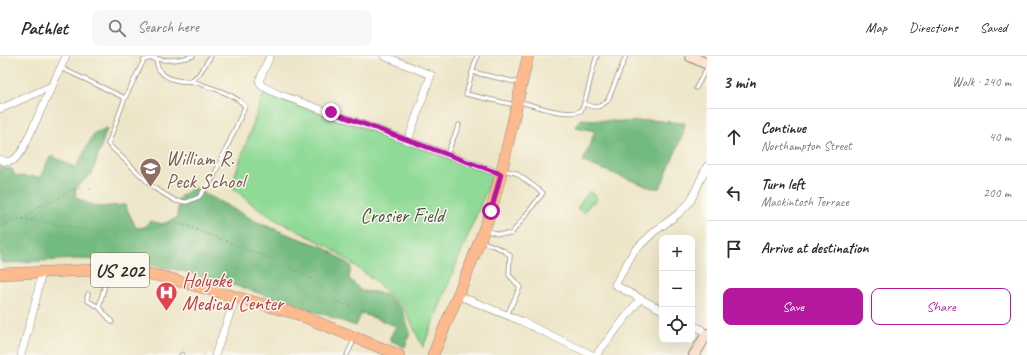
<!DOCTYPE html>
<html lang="en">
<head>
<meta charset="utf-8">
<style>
	body { margin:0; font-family:Caveat,sans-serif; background:#f7f7f7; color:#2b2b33 }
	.controls { position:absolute; right:12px; bottom:12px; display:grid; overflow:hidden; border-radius:8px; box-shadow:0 4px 16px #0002 }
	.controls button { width:36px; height:36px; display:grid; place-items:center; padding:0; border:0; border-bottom:1px solid #e1e1e2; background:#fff; color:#2b2b33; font:20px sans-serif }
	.stop { position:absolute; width:12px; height:12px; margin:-9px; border:3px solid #b5179e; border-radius:50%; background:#fff }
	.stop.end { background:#b5179e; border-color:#fff; box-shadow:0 1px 4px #0008 }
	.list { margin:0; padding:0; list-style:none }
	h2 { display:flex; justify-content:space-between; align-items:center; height:52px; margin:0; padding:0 16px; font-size:17px }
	h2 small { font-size:13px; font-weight:400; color:#7c7c81 }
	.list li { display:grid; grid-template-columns:26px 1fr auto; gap:12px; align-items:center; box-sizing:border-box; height:56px; padding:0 16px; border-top:1px solid #e1e1e2 }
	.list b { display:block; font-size:15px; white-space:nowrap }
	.list p { margin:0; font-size:13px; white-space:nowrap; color:#7c7c81 }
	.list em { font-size:13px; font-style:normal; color:#7c7c81 }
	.actions { display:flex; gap:8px; padding:12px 16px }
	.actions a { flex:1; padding:9px 0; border:1px solid #b5179e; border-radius:8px; text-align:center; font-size:14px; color:#b5179e }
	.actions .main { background:#b5179e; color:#fff }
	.icon { flex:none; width:22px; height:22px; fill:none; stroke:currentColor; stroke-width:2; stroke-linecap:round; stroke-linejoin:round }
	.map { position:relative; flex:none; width:707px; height:299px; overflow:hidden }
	header { display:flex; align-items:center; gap:24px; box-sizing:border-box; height:56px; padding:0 20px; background:#fff; border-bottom:1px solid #e1e1e2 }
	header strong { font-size:19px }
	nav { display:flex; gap:22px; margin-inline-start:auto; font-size:14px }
	.search { width:280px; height:36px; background:#f7f7f7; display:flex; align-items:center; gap:10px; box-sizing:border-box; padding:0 14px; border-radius:8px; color:#7c7c81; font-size:15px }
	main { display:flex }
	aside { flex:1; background:#fff }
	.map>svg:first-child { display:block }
	.green { fill:#8fda96; stroke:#5d8260 }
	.forest { fill:#73ba7f; stroke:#4f7255 }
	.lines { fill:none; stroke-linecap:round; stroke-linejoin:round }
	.lane-casing { stroke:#8c8879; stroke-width:5 }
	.street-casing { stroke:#8c8879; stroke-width:8 }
	.secondary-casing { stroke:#8c8879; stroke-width:12 }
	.primary-casing { stroke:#8c8879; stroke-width:12 }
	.path { stroke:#8c8879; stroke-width:1; stroke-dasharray:1 3; stroke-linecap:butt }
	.lane { stroke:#fff; stroke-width:3.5 }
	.street { stroke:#fff; stroke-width:7 }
	.secondary { stroke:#fee3d2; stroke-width:10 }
	.primary { stroke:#fcba8e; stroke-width:11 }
	.route { stroke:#b5179e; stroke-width:5 }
	.labels { text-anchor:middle; stroke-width:3; stroke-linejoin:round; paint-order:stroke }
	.shield { fill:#fbf7ec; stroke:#696865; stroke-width:1 }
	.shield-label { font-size:19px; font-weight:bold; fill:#2b2b2b }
	.education-label { font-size:20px; fill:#785e54; stroke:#fbf7ec; text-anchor:start }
	.park-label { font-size:20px; fill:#445746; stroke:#fbf7ec }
	.health-label { font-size:20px; fill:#be3a42; stroke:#fbf7ec; text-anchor:start }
</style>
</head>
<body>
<header>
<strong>Pathlet</strong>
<div class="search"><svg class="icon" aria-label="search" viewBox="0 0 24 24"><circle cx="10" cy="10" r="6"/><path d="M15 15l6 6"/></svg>Search here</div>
<nav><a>Map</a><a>Directions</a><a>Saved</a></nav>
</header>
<main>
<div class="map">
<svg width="707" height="299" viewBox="0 0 707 299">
	<rect width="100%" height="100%" fill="#fbf7ec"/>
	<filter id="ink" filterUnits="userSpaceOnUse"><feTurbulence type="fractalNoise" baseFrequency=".025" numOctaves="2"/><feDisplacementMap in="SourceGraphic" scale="8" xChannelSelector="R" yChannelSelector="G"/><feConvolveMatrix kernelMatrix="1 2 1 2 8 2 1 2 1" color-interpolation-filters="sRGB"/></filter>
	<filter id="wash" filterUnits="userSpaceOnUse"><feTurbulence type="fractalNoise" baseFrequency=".012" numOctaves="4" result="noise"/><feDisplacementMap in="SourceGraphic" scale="16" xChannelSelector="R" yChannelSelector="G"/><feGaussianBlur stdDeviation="0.9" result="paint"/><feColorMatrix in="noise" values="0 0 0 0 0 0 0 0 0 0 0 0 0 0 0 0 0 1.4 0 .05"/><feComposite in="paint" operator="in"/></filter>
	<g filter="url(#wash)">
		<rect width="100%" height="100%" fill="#ede5c7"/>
		<!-- green -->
		<g class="green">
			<path d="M264,37L493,118L423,291L404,252L369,220L328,190L274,163L247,144L231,130Z"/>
			<path d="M589,136L594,138L597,142L596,145L590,148L584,157L577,152Z"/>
		</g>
		<!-- forest -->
		<g class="forest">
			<path d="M580,63L629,66L649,64L685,67L683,78L660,132H652L583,106L595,75L576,71Z"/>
			<path d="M107,72L92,118L76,131L75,141L96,151L125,149L136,172L145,171L150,165L162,168L177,162L179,142L193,131L257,166L292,180L324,191L351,210L349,222L361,235L385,237L402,253L410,276L405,291L389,284L396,270L361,257L356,270L294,248L223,226L177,214L130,205L77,203L2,207L0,204V109L4,112L12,113L15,120L40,121L49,103L52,100L76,112L94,77Z"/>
		</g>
	</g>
	<g filter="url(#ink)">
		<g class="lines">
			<defs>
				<g id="lane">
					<path d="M193,0C186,2 178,4 170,4C159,5 157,0 144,4L125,42L108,88L154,132L176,145L187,146L199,141L213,122L245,51C238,38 205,30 191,25L199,18L211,0"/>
					<path d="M477,0L466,38L515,49"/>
					<path d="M155,2C157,6 157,12 160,15C167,24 181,26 191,25"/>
					<path d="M61,12L125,42"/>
					<path d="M472,16L520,27"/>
					<path d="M696,32L707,12"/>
					<path d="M520,46C537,50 565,61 581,55C589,38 590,18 597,0"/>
					<path d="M584,48C596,52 599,53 608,44L626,0"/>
					<path d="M447,98L459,69"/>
					<path d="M485,174L498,178H511L543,137L516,117L503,114"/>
					<path d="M481,185L501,193L510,199L509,219L520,231L507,259"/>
					<path d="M88,238L87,241L88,245L99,251L112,266"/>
					<path d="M99,251L108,217"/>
					<path d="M181,299H182"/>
					<path d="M347,299L354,284"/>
				</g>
				<g id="street">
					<path d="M270,0L259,25L262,30L278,38L501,118"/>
					<path d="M384,0L431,19L408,84"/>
					<path d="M0,53L52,30"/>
					<path d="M0,103L6,106L14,104L22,95L66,0"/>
					<path d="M457,239L521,265L592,299"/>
					<path d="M662,254L615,229L634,195L654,176L678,158L690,146L707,110"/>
					<path d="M692,269L701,273L707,281"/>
					<path d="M21,299L34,252L42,216"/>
					<path d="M215,299L236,241"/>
					<path d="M596,299L640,243"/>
				</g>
				<g id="secondary">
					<path d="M690,0L707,8"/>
					<path d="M694,299L707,278"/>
				</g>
				<g id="primary">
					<path d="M0,218L95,214L125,215L145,217L168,222L297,258L399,299"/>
					<path d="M433,299L472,205L491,155L500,122L528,0"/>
				</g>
			</defs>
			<!-- lane casing -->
			<use href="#lane" class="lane-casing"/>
			<!-- street casing -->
			<use href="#street" class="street-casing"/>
			<!-- secondary casing -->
			<use href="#secondary" class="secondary-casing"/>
			<!-- primary casing -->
			<use href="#primary" class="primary-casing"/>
			<!-- path -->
			<g class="path">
				<path d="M23,163L80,172L106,175H119L154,172L172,167L187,170L279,206L315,225L338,246L358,253L376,257L388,264"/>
				<path d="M0,171L6,168L27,161L37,151L56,144L71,134L82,132L91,133"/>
				<path d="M183,294L184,290"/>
				<path d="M204,299L205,297"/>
			</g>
			<!-- lane -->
			<use href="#lane" class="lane"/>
			<!-- street -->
			<use href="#street" class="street"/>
			<!-- secondary -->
			<use href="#secondary" class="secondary"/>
			<!-- primary -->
			<use href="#primary" class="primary"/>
		</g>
	</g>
	<g class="lines" filter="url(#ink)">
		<!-- route -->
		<path class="route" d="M331,56L501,118L491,155"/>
	</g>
	<!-- icons -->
	<defs>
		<symbol id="school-pin" viewBox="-11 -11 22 30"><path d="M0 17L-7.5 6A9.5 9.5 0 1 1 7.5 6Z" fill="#8d6e63" stroke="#fbf7ec"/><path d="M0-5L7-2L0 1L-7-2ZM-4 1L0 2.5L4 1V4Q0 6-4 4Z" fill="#fff"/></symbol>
		<symbol id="hospital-pin" viewBox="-11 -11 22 30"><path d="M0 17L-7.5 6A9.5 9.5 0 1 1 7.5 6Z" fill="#e0444e" stroke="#fbf7ec"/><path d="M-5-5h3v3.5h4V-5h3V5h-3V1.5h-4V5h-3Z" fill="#fff"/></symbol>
	</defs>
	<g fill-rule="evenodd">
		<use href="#school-pin" x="138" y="100" width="25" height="34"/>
		<use href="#hospital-pin" x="154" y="224" width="25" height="34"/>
	</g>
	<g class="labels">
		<!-- shield labels -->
		<rect class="shield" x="91" y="197" width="58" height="34" rx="3"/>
		<g class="shield-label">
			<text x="120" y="221">US 202</text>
		</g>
		<!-- education labels -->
		<g class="education-label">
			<text x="166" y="109">William R.<tspan x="166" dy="23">Peck School</tspan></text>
		</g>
		<!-- park labels -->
		<g class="park-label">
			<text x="402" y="166">Crosier Field</text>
		</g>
		<!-- health labels -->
		<g class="health-label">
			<text x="182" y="231">Holyoke<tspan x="182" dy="23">Medical Center</tspan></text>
		</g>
	</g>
</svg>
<div class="controls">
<button>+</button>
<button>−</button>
<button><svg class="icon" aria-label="locate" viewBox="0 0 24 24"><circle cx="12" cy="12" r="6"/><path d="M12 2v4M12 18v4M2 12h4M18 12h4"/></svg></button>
</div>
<div class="stop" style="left:491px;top:155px"></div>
<div class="stop end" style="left:331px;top:56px"></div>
</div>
<aside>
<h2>3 min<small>Walk · 240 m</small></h2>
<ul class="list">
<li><svg class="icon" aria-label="ahead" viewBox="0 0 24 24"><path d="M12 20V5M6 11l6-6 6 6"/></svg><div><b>Continue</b><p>Northampton Street</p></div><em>40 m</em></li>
<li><svg class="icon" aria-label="left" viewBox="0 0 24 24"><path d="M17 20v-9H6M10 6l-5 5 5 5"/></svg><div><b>Turn left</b><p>Mackintosh Terrace</p></div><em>200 m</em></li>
<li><svg class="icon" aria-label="arrive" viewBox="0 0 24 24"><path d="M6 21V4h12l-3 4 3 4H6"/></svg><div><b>Arrive at destination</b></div></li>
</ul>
<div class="actions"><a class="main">Save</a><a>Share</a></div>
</aside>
</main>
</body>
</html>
